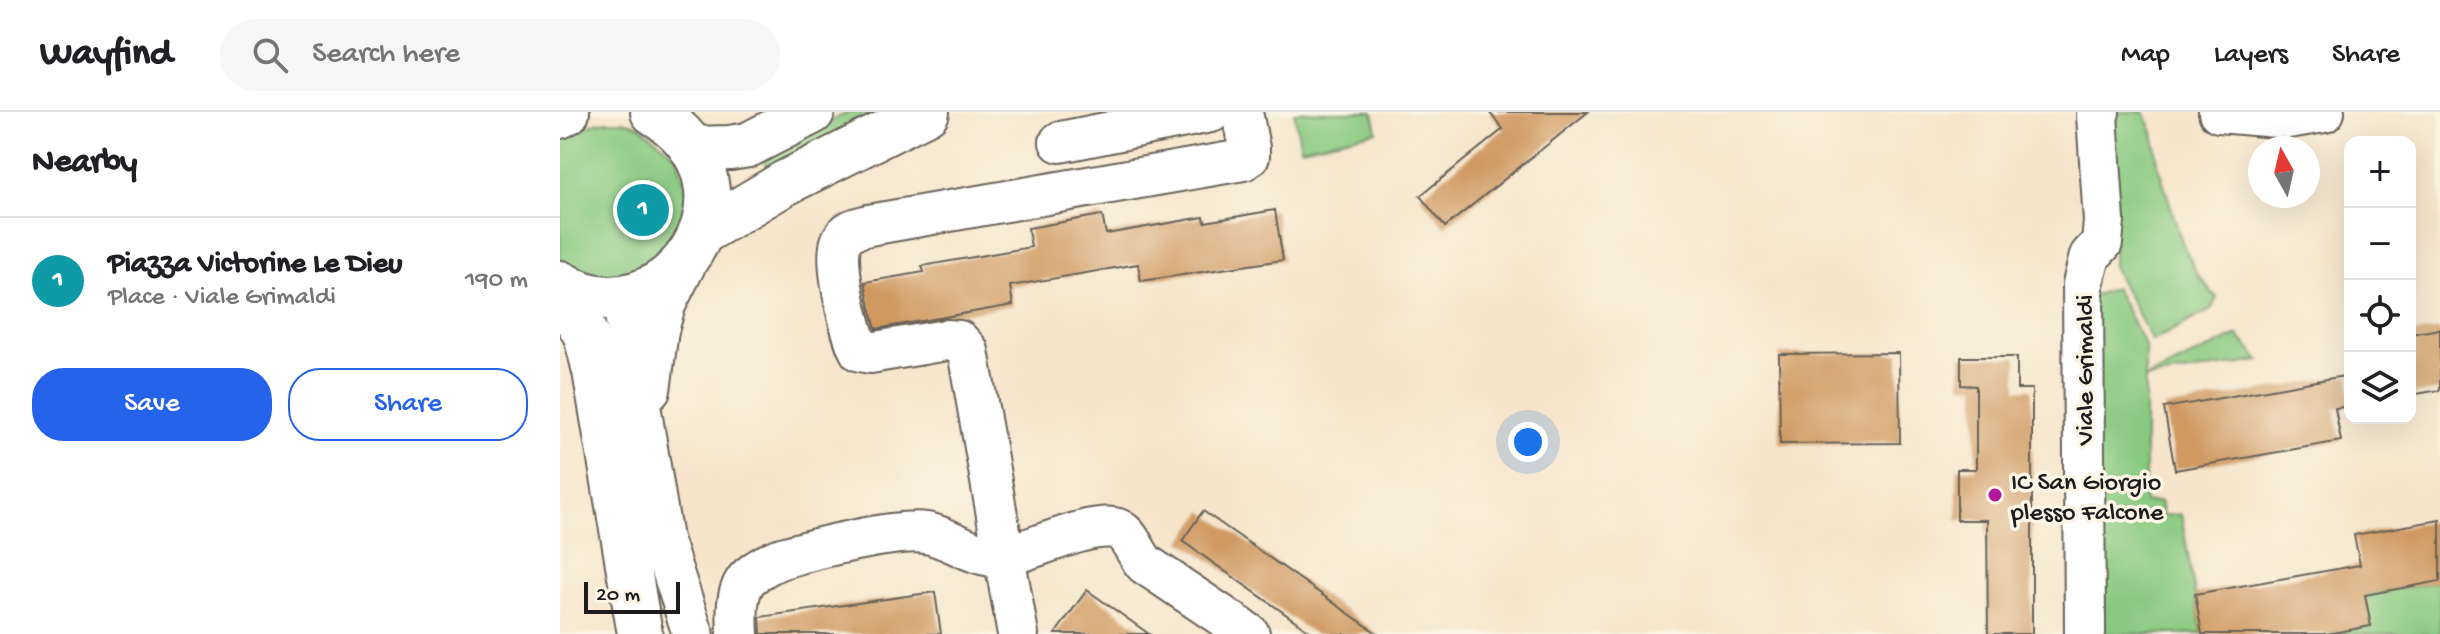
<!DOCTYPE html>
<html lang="en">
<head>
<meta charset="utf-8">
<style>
	body { margin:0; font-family:"Gochi Hand",sans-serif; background:#f6f6f6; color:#202124 }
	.controls { position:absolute; right:24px; top:24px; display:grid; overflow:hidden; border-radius:16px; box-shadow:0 8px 32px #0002 }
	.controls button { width:72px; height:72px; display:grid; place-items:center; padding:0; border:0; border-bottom:2px solid #e0e0e0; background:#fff; color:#202124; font:40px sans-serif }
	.compass { position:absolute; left:1688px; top:24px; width:72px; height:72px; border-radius:50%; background:#fff; box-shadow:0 8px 32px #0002; rotate:352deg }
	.scale { position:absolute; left:24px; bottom:20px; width:96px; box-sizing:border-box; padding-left:8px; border:4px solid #1c1c1c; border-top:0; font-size:22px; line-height:28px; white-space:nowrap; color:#1c1c1c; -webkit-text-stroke:6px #fcf5e5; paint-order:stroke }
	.you { position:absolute; left:968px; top:330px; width:28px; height:28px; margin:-20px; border:6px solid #fff; border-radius:50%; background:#1a73e8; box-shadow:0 0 0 12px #1a73e833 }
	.badge { display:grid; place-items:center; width:52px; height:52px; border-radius:50%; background:#2563eb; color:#fff; font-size:26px; font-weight:700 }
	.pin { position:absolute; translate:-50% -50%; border:4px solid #fff; box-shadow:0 2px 8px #0006 }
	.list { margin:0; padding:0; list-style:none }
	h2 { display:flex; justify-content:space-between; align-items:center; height:104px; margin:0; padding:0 32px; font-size:34px }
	h2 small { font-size:26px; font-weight:400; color:#757577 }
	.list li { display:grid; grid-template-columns:52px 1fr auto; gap:24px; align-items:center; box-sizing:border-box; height:128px; padding:0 32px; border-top:2px solid #e0e0e0 }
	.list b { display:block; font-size:30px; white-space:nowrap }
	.list p { margin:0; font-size:26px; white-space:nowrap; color:#757577 }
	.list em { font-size:26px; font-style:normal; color:#757577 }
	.actions { display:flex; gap:16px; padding:24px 32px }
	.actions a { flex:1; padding:18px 0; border:2px solid #2563eb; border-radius:32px; text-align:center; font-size:28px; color:#2563eb }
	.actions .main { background:#2563eb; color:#fff }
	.icon { flex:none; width:44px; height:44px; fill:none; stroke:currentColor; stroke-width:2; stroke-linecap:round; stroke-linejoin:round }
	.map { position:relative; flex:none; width:1880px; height:522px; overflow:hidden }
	header { display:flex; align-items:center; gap:48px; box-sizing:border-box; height:112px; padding:0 40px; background:#fff; border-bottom:2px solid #e0e0e0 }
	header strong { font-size:38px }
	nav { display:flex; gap:44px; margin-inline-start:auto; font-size:28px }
	.search { width:560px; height:72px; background:#f6f6f6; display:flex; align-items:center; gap:20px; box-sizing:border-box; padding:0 28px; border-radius:44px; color:#757577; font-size:30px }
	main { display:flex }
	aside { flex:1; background:#fff }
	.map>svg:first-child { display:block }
	.green { fill:#89ca81; stroke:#52734e; stroke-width:2 }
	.building { fill:#cf9961 }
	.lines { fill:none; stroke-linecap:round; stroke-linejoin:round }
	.minor-casing { stroke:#686259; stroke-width:44 }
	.major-casing { stroke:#686259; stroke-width:48 }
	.minor { stroke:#fff; stroke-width:40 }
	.major { stroke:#fff; stroke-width:44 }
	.poi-dot { fill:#b5179e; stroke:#fcf5e5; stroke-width:3 }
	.labels { text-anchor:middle; stroke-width:7; stroke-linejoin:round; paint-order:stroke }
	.street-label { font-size:26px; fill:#1c1c1c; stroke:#fcf5e5 }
	.poi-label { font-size:26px; fill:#1c1c1c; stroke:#fcf5e5; text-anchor:start }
</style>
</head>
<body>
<header>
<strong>Wayfind</strong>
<div class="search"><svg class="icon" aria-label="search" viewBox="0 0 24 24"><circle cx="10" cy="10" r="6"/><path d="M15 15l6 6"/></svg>Search here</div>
<nav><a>Map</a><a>Layers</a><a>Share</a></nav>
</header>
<main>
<aside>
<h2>Nearby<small></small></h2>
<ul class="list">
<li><span class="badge" style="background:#0f9aa8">1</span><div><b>Piazza Victorine Le Dieu</b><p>Place · Viale Grimaldi</p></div><em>190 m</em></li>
</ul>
<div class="actions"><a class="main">Save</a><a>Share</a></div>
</aside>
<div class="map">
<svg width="1880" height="522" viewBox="0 0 1880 522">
	<rect width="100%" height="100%" fill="#fcf5e5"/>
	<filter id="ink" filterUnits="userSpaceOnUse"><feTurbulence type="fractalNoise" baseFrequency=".0125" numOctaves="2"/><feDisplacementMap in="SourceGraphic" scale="16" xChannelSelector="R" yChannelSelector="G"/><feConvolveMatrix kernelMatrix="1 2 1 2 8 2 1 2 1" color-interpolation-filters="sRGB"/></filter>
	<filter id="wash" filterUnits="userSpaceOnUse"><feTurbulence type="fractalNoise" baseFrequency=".006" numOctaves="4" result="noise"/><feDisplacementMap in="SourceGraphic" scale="32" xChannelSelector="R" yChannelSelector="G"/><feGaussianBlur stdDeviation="1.8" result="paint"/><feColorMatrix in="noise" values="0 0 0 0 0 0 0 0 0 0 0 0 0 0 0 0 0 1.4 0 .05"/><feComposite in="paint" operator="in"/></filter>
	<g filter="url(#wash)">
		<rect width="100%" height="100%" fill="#f6e5cb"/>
		<!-- green -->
		<g class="green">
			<path d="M289,0H330L216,56L208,54L204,50V44L210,40Z"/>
			<path d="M734,0H813L817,19L741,36Z"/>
			<path d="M1558,0H1584L1593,20L1599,57L1622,130L1637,162L1657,186L1651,198L1592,229L1553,155V116L1546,7Z"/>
			<path d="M47,9H63L79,13L117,44L130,91L112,136L71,162L38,164L8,153L0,146V27C15,17 29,11 47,9Z"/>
			<path d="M1555,176L1585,234V267L1678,223L1700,249L1585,267V391L1600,390L1603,404L1621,402L1642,522H1535L1532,184Z"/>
			<path d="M1880,469V522H1767L1810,514L1805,483Z"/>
		</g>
		<g id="blocks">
			<!-- building -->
			<g class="building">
				<path d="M929,0H1028L885,115L860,84L943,17Z"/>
				<path d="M715,98L723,148L581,169L578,152L450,174L453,193L316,217L310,195L305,170L364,160L362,154L471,135L468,116L542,103L546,122L644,105L645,110Z"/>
				<path d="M1880,217V278L1850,283V222Z"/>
				<path d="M1339,241L1340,331L1220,332L1219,242Z"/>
				<path d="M1401,245H1457V277H1472V522H1428L1427,408H1397V357H1416V274L1401,273Z"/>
				<path d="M1790,263V294L1775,296L1781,329L1615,358L1604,296Z"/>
				<path d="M643,399L818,522H754L622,429Z"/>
				<path d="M1880,408V469L1805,483L1811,514L1767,522H1642L1635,482L1800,453L1794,423Z"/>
				<path d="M527,478L589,522H495Z"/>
				<path d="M375,480L381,522H201L200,505Z"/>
			</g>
		</g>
	</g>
	<g filter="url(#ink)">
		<use href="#blocks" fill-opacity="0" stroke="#686259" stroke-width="2"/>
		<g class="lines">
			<defs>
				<g id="minor">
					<path d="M1659,0L1728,6L1764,0"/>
					<path d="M500,30L651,0"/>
					<path d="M62,184L102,427L133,522"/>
					<path d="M90,278L98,218L105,193L129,145"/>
					<path d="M178,522C177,504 175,477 190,464C198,457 212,449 222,446C253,437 337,416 366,421C391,425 416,447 442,444C473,439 523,412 554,416C569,418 575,441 585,452L689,522"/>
					<path d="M458,522L408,239L399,229L386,228L310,241L300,239C290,221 272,144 282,128C287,117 298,116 309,113L683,48L689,44V36L682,0"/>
					<path d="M1525,522L1523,172L1530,144L1542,131L1544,109L1537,3L1539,0"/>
				</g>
				<g id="major">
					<path d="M0,4L7,0"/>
					<path d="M134,37L170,36L188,33L252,0"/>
					<path d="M141,121L225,71L367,0"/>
					<path d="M0,171C104,235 217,76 93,0"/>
					<path d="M0,178L26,223L35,259L80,522"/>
				</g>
			</defs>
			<!-- minor casing -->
			<use href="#minor" class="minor-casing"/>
			<!-- major casing -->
			<use href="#major" class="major-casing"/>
			<!-- minor -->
			<use href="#minor" class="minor"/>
			<!-- major -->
			<use href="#major" class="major"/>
		</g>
	</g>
	<!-- markers -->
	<circle class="poi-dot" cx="1435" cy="383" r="8"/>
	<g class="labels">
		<!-- street labels -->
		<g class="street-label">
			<text transform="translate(1523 258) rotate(-90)" y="9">Viale Grimaldi</text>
		</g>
		<!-- poi labels -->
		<g class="poi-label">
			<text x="1451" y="377">IC San Giorgio<tspan x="1451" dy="30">plesso Falcone</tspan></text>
		</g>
	</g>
</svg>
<div class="controls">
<button>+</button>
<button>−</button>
<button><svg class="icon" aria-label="locate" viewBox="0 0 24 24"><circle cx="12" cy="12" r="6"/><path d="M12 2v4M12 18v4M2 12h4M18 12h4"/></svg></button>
<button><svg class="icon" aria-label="layers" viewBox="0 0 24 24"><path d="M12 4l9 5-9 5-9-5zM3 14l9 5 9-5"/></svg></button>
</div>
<svg class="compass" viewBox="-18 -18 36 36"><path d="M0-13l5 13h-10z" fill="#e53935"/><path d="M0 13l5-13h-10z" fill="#757577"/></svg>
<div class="scale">20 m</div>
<div class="you"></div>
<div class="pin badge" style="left:83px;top:98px;background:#0f9aa8">1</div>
</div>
</main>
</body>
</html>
